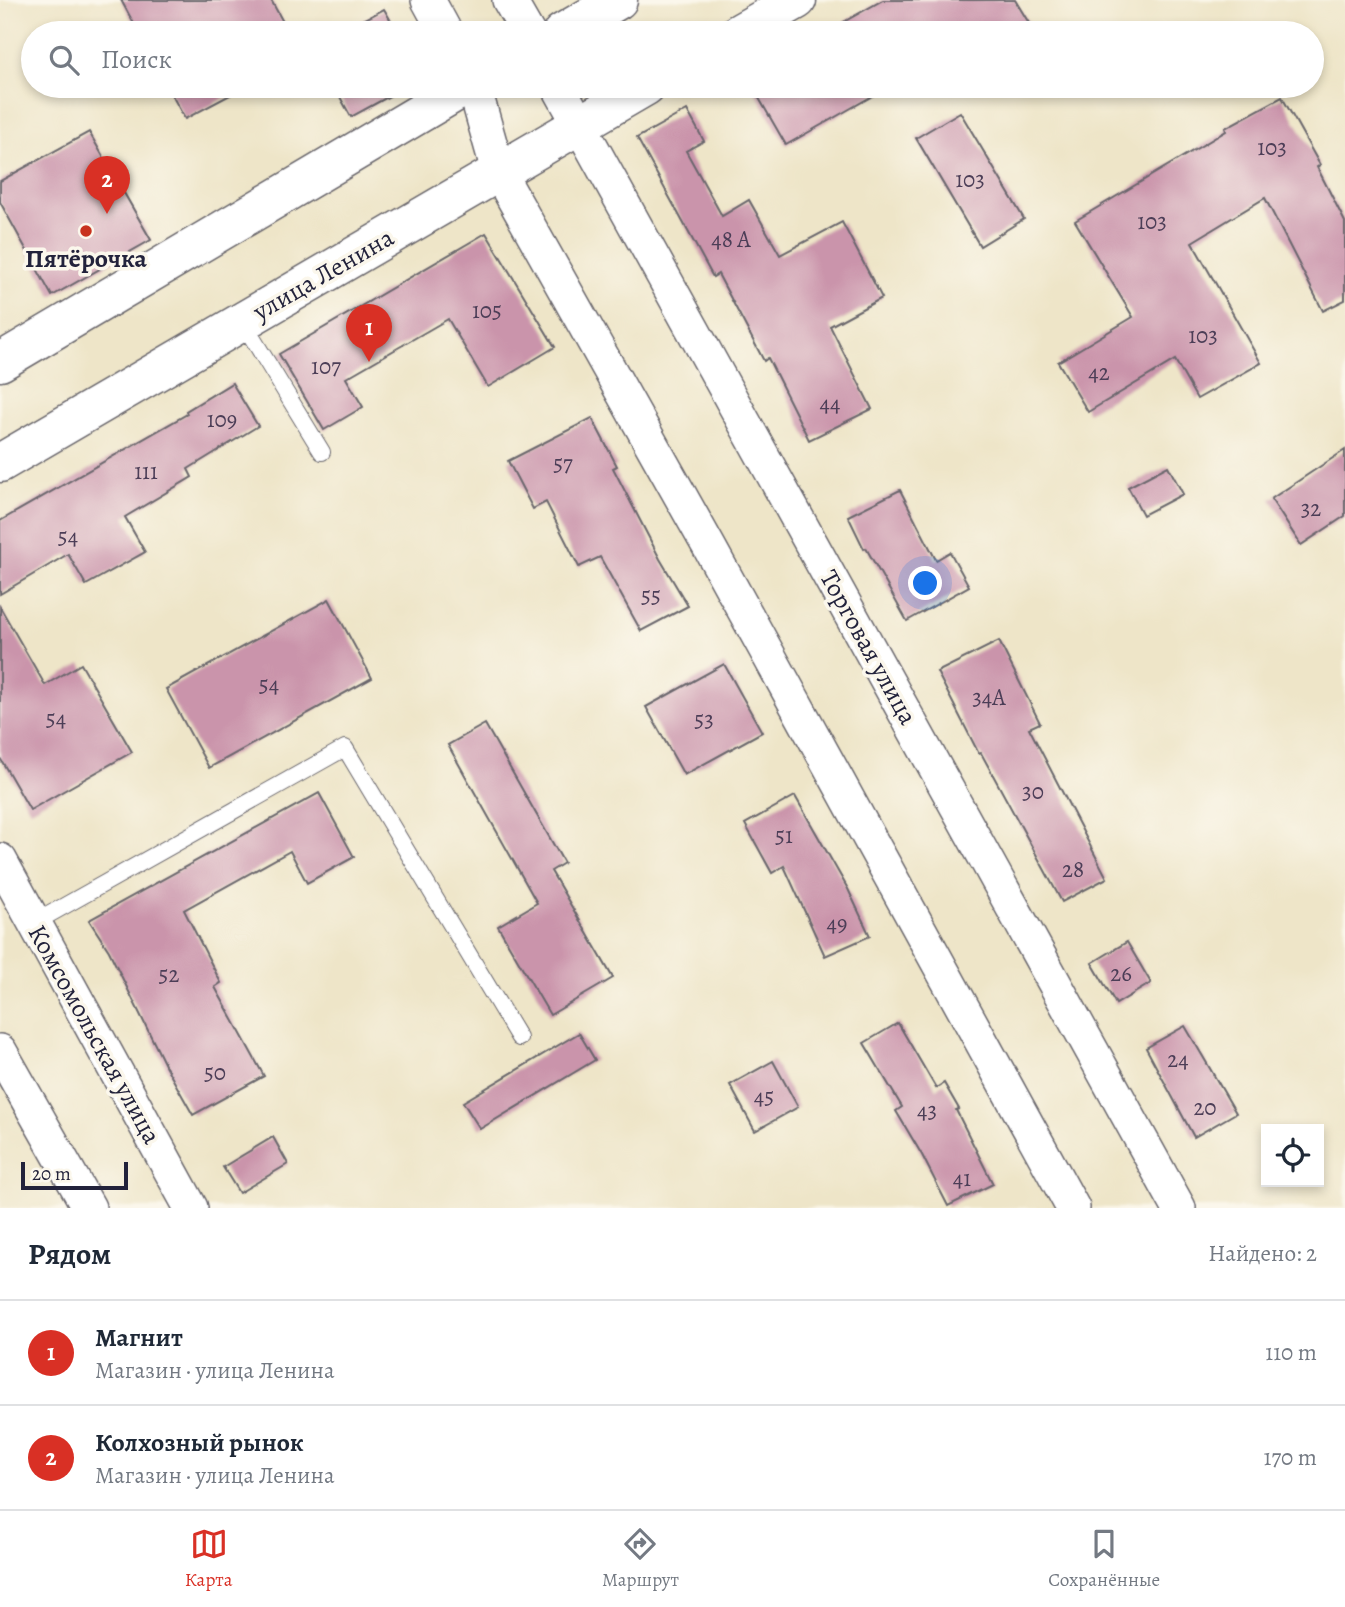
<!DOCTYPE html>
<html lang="ru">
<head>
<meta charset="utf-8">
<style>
	body { margin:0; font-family:Alegreya,serif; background:#f6f6f7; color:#1f2937 }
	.controls { position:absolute; right:21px; bottom:21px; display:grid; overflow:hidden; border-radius:0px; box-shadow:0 4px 10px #0003 }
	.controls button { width:63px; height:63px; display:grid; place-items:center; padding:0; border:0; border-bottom:2px solid #e0e1e3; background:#fff; color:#1f2937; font:35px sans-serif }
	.scale { position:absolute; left:21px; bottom:18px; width:107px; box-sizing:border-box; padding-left:7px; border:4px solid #22223b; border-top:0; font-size:19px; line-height:24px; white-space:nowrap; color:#22223b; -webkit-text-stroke:5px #fbf7ec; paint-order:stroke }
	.you { position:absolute; left:926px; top:584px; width:24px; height:24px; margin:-18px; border:5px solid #fff; border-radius:50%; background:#1a73e8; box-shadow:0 0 0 10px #1a73e833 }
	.badge { display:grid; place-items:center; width:46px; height:46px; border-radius:50%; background:#d93025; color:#fff; font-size:23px; font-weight:700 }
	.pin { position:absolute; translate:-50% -58px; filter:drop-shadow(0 2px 4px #0008) }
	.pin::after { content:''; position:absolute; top:37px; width:24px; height:21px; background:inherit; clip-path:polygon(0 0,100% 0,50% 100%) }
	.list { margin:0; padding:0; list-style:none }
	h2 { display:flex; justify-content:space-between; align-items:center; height:91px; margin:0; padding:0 28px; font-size:30px }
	h2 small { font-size:23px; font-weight:400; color:#747a83 }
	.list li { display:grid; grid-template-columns:46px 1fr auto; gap:21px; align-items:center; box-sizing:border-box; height:105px; padding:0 28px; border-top:2px solid #e0e1e3 }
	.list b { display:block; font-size:26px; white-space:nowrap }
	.list p { margin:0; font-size:23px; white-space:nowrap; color:#747a83 }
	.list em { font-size:23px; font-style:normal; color:#747a83 }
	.icon { flex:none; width:38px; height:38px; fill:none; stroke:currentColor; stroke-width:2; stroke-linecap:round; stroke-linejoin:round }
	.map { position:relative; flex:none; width:1345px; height:1208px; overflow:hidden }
	.search { position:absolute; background:#fff; box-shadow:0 4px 10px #0003; left:21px; right:21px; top:21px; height:77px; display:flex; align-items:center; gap:18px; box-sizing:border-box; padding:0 24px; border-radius:38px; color:#747a83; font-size:26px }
	.sheet { height:301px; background:#fff }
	nav { display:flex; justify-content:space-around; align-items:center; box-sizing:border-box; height:98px; border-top:2px solid #e0e1e3; background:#fff; font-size:19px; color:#747a83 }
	nav a { display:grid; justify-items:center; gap:4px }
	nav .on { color:#d93025 }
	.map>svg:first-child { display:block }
	.building { fill:#ca94ab }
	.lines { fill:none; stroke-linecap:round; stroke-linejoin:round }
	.lane-casing { stroke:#69666c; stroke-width:18 }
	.street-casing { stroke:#69666c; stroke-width:36 }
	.secondary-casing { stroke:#69666c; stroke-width:41 }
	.lane { stroke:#fff; stroke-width:16 }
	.street { stroke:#fff; stroke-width:33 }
	.secondary { stroke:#fff; stroke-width:38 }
	.poi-dot { fill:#c8321e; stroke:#fbf7ec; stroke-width:2.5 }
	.labels { text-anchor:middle; stroke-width:7; stroke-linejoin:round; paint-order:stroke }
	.number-label { font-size:23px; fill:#4c3e57 }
	.poi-label { font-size:26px; font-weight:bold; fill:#22223b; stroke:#fbf7ec }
	.street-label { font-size:26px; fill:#22223b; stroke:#fbf7ec }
</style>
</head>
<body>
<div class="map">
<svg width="1345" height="1208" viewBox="0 0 1345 1208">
	<rect width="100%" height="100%" fill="#fbf7ec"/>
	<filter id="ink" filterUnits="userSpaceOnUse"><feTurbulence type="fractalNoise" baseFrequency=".0143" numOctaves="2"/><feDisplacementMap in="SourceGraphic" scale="14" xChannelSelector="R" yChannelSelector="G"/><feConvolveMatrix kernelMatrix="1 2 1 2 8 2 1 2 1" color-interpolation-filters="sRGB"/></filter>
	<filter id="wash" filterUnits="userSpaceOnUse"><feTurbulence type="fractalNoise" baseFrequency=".00686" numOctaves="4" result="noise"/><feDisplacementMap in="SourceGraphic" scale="28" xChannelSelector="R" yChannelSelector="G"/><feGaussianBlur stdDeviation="1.57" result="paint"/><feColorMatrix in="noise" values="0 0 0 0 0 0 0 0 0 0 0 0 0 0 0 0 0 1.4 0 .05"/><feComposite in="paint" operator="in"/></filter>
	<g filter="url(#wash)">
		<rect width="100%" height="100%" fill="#eee5c8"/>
		<g id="blocks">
			<!-- building -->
			<g class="building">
				<path d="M121,0H271L289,33H139Z"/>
				<path d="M883,0H1015L1035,33H824Z"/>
				<path d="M384,9L398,33H339Z"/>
				<path d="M167,86H247L185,119Z"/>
				<path d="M334,86H408L351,117Z"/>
				<path d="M752,86H890L786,145Z"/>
				<path d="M1282,97L1320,165L1317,167L1345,222V300L1323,311L1265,198L1192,242L1261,363L1197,399L1175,360L1088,412L1058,362L1133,317L1075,221L1226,131L1225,128Z"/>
				<path d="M687,110L704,141L686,151L722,216L749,200L780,255L842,222L882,298L830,326L872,409L809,440L768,358L764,361L718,274L713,277L637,138Z"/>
				<path d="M960,112L1024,219L980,246L916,138Z"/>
				<path d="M89,132L151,240L52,296L0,202V181Z"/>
				<path d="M486,233L555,347L488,387L448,319L346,378L363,407L324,430L279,354Z"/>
				<path d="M232,383L258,426L188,469L192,477L125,517L145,552L86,585L68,554L0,594V521L187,414L186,411Z"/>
				<path d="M592,418L617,466L613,468L660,559L688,606L641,631L600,557L579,567L546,502L533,509L508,461Z"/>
				<path d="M1345,450V516L1301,545L1271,499Z"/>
				<path d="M1168,466L1183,494L1143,515L1128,487Z"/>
				<path d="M900,490L936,560L950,552L969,586L907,621L866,548L864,549L848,516Z"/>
				<path d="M329,599L372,678L209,768L166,689Z"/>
				<path d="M0,607L45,685L81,664L132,752L30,810L0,758Z"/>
				<path d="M999,641L1040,723L1029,728L1107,878L1062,902L981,753L979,754L937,672Z"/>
				<path d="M724,664L762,732L684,775L646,707Z"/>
				<path d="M485,724L564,863L551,871L613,978L550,1015L498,926L537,903L448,745Z"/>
				<path d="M319,793L354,857L307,883L290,851L184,910L221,983L215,987L264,1076L193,1115L166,1067L109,951L89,920Z"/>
				<path d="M795,796L848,889L870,936L825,956L784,866L772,873L745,824Z"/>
				<path d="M1127,942L1151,983L1116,1004L1092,963Z"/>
				<path d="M898,1023L936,1088L944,1083L959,1109L956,1110L993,1184L948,1206L922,1155L896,1111L902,1107L864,1043Z"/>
				<path d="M1185,1026L1236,1113L1194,1137L1146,1048Z"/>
				<path d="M579,1033L595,1060L480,1129L463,1102Z"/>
				<path d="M773,1061L798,1107L755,1131L730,1085Z"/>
				<path d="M273,1137L288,1164L239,1193L223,1167Z"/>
			</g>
		</g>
	</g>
	<g filter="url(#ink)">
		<use href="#blocks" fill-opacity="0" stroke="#69666c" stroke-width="2"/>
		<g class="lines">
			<defs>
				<g id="lane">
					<path d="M242,321L322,452"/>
					<path d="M34,923L345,748L519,1038"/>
				</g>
				<g id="street">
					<path d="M428,0L446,33"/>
					<path d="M509,0L528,33"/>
					<path d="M474,86L498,171L708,545L1073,1208"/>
					<path d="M558,86L1179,1208"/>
					<path d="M0,860L191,1208"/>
					<path d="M0,1051L89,1208"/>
				</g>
				<g id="secondary">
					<path d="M562,33L618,0"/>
					<path d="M739,33L797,0"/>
					<path d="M0,362L466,86"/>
					<path d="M0,463L646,86"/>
				</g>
			</defs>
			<!-- lane casing -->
			<use href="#lane" class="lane-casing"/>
			<!-- street casing -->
			<use href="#street" class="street-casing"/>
			<!-- secondary casing -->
			<use href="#secondary" class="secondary-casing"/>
			<!-- lane -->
			<use href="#lane" class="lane"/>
			<!-- street -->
			<use href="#street" class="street"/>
			<!-- secondary -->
			<use href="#secondary" class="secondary"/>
		</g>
	</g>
	<!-- markers -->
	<circle class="poi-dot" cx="86" cy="231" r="7"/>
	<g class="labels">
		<!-- number labels -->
		<g class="number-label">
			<text x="1272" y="155">103</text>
			<text x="970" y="187">103</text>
			<text x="1152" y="229">103</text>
			<text x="731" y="247">48 А</text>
			<text x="487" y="318">105</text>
			<text x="1203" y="343">103</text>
			<text x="326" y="374">107</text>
			<text x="1099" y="380">42</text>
			<text x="830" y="411">44</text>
			<text x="222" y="427">109</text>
			<text x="563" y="471">57</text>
			<text x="146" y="479">111</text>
			<text x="1311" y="516">32</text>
			<text x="68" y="544">54</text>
			<text x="651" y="603">55</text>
			<text x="269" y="692">54</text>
			<text x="989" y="705">34А</text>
			<text x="56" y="726">54</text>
			<text x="704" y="727">53</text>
			<text x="1033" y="799">30</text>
			<text x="784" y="843">51</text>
			<text x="1073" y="877">28</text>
			<text x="837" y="931">49</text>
			<text x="1121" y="981">26</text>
			<text x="169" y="982">52</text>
			<text x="1178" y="1067">24</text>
			<text x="215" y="1080">50</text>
			<text x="764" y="1104">45</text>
			<text x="1205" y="1115">20</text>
			<text x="927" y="1118">43</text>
			<text x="962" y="1186">41</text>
		</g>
		<!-- poi labels -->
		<g class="poi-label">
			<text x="86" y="267">Пятёрочка</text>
		</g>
		<!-- street labels -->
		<g class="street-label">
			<text transform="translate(323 274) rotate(-30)" y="9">улица Ленина</text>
			<text transform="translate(869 647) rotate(61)" y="9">Торговая улица</text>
			<text transform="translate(95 1034) rotate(61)" y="9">Комсомольская улица</text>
		</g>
	</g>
</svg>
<div class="controls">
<button><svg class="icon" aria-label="locate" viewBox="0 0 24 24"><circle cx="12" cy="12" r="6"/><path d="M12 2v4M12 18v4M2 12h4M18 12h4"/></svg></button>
</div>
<div class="scale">20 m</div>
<div class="you"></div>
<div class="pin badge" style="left:369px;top:362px">1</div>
<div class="pin badge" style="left:107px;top:214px">2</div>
<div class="search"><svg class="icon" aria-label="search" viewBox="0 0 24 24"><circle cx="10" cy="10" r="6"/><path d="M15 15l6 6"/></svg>Поиск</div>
</div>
<section class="sheet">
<h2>Рядом<small>Найдено: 2</small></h2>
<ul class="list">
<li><span class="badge">1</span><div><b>Магнит</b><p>Магазин · улица Ленина</p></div><em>110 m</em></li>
<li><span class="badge">2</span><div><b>Колхозный рынок</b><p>Магазин · улица Ленина</p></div><em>170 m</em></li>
</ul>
</section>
<nav>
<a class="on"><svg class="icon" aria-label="map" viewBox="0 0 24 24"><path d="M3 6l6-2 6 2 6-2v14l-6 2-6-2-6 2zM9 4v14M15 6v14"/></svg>Карта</a>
<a><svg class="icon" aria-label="directions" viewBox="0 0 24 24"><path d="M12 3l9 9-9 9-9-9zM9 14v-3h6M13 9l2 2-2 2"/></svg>Маршрут</a>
<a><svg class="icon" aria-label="saved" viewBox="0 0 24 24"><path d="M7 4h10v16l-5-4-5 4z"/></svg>Сохранённые</a>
</nav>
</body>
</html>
